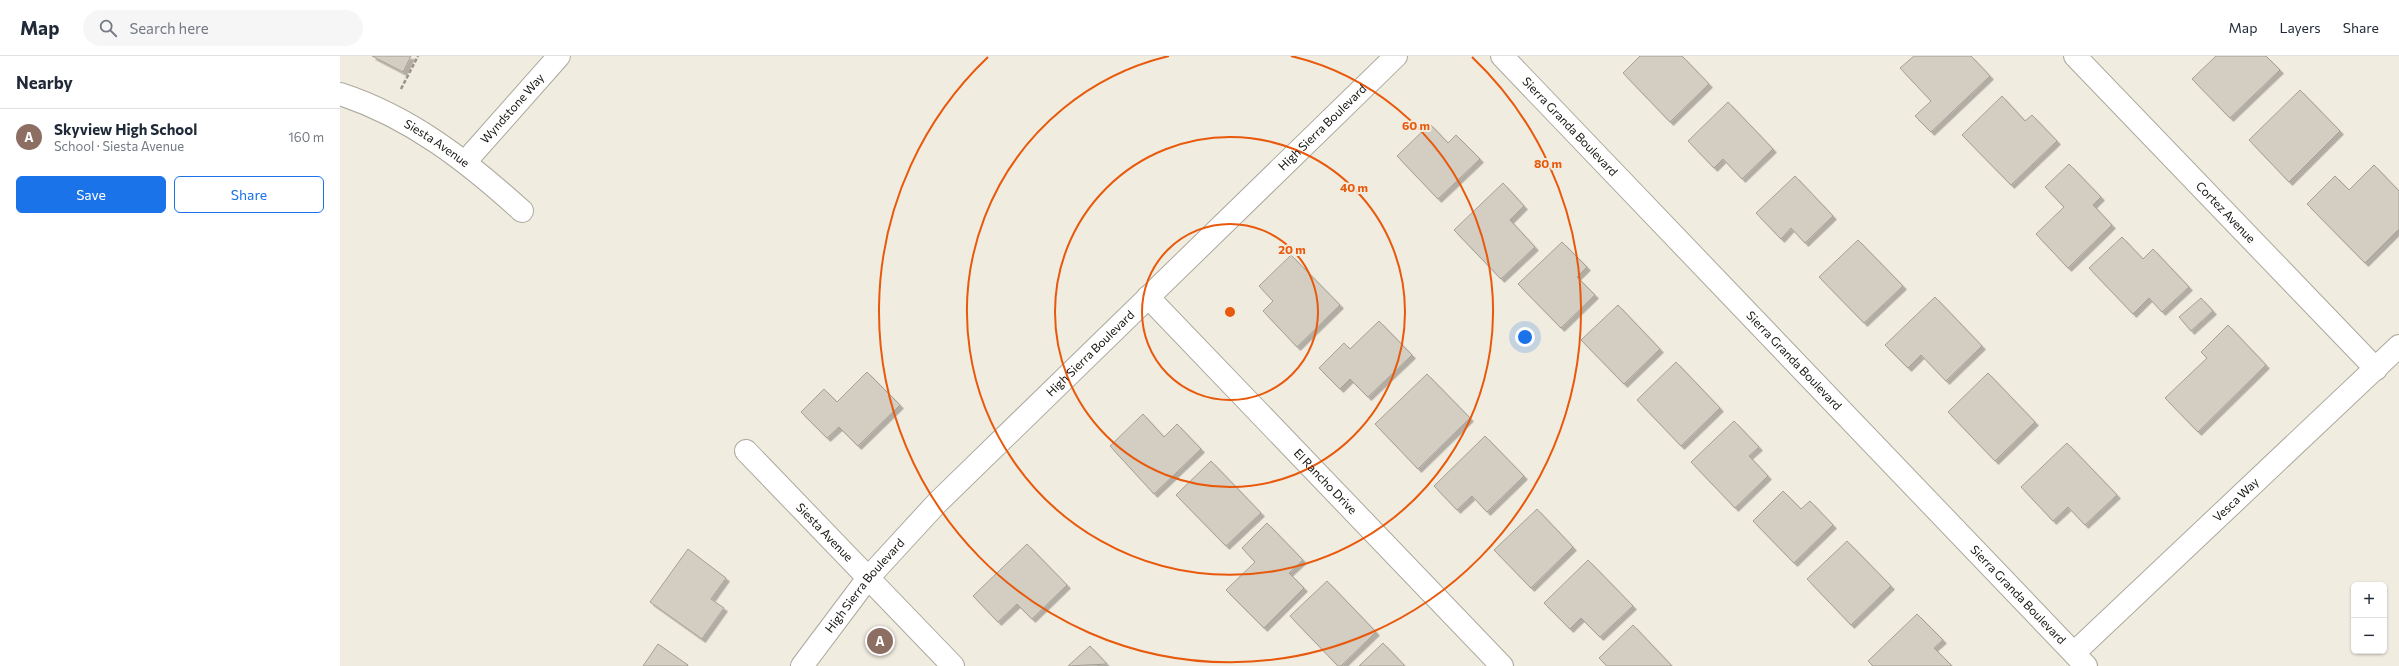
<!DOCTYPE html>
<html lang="en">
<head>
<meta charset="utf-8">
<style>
	body { margin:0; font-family:Commissioner,sans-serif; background:#f6f6f7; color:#1f2937 }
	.controls { position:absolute; right:12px; bottom:12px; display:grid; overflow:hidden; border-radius:6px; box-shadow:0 1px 3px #0004 }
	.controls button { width:36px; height:36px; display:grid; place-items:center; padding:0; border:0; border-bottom:1px solid #e0e1e3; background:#fff; color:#1f2937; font:20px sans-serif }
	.you { position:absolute; left:1185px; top:281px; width:14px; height:14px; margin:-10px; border:3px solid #fff; border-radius:50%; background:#1a73e8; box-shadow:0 0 0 6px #1a73e833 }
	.badge { display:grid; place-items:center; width:26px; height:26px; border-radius:50%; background:#1a73e8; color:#fff; font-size:13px; font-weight:700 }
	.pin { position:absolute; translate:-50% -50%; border:2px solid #fff; box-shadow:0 1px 4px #0006 }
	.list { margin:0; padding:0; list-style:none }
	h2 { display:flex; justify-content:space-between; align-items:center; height:52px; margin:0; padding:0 16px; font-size:17px }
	h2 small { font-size:13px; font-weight:400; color:#747a83 }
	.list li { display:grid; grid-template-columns:26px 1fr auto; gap:12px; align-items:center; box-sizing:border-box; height:56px; padding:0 16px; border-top:1px solid #e0e1e3 }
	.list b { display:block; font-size:15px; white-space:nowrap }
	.list p { margin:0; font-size:13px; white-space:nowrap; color:#747a83 }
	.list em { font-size:13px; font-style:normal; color:#747a83 }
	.actions { display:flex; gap:8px; padding:12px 16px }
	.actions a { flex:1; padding:9px 0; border:1px solid #1a73e8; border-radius:6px; text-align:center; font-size:14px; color:#1a73e8 }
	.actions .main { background:#1a73e8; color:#fff }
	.icon { flex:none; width:22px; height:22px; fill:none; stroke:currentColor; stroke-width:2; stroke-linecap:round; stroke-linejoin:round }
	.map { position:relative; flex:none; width:2059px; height:610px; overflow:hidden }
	header { display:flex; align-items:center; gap:24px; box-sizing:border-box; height:56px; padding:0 20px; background:#fff; border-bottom:1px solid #e0e1e3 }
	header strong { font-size:19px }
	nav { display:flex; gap:22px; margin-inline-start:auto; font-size:14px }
	.search { width:280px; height:36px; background:#f6f6f7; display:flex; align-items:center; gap:10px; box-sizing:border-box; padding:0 14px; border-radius:22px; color:#747a83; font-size:15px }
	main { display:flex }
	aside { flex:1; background:#fff }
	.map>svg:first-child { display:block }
	.building { fill:#d3cdc2; stroke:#a5a095; filter:url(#shadow) }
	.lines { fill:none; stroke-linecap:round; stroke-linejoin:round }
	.street-casing { stroke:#ada89d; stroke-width:24 }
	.path { stroke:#99958c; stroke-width:2.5; stroke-dasharray:4 2; stroke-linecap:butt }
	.street { stroke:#fff; stroke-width:22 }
	.ring { fill:none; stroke:#e8590c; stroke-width:2 }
	.labels { text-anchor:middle; stroke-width:4; stroke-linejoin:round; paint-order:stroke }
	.street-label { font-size:12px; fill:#15130f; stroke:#f1ece0 }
	.centre { fill:#e8590c; stroke:#f1ece0; stroke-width:2 }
	.ring-label { font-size:12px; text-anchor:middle; font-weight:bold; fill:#e8590c; stroke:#f1ece0; stroke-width:4; stroke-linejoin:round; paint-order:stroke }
</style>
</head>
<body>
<header>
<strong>Map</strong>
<div class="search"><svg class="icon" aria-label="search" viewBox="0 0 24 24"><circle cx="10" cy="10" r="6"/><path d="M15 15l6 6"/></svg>Search here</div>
<nav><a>Map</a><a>Layers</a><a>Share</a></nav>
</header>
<main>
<aside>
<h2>Nearby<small></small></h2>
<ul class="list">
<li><span class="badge" style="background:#8d6e63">A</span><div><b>Skyview High School</b><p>School · Siesta Avenue</p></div><em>160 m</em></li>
</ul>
<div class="actions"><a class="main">Save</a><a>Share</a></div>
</aside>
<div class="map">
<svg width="2059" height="610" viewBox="0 0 2059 610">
	<defs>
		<filter id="shadow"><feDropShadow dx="3.5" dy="3.5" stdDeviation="0" flood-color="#0004"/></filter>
	</defs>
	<rect width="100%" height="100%" fill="#f1ece0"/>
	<!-- building -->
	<g class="building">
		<path d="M32,0H71L63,16Z"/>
		<path d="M1300,0H1342L1369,28L1330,66L1283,17Z"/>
		<path d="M1574,0H1631L1650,20L1591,76L1575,60L1591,45L1560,12Z"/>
		<path d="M1876,0H1926L1940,14L1890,62L1852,23Z"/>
		<path d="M1960,34L2000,75L1949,126L1909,84Z"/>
		<path d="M1662,40L1685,65L1692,59L1717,85L1671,129L1622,79Z"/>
		<path d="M1388,46L1433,93L1402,123L1383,103L1374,112L1348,85Z"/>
		<path d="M1090,68L1108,87L1116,79L1140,103L1098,143L1057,100Z"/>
		<path d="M1729,108L1761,141L1753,149L1772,169L1728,212L1696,178L1724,151L1705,131Z"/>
		<path d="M2034,109L2059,135V173L2025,207L1967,148L1995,120L2009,134Z"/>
		<path d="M1455,120L1493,160L1465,187L1451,172L1441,183L1416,157Z"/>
		<path d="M1163,127L1184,150L1170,164L1195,191L1161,223L1114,174Z"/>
		<path d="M1782,181L1803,203L1813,193L1849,231L1822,256L1809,242L1793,258L1749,212Z"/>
		<path d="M1518,184L1563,230L1524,267L1479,221Z"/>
		<path d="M1222,186L1247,211L1237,221L1255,239L1221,272L1178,228Z"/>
		<path d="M951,199L1000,249L957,291L923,255L933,245L919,230Z"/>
		<path d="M1595,241L1642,290L1606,325L1581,299L1568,312L1545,289Z"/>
		<path d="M1861,242L1873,255L1851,275L1839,261Z"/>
		<path d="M1278,249L1320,293L1284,328L1241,284Z"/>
		<path d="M1039,265L1072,299L1028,341L1010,323L1000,333L979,312L1004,287L1010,293Z"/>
		<path d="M1888,269L1926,309L1858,376L1825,342L1867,302L1861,296Z"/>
		<path d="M1336,306L1380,352L1341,390L1297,344Z"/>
		<path d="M527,316L560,349L518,390L499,371L487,382L461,356L484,333L497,346Z"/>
		<path d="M1648,317L1695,366L1655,405L1608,356Z"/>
		<path d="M1087,318L1130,362L1078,413L1035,368Z"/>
		<path d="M803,358L824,381L837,368L861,393L814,438L770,390Z"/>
		<path d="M1394,365L1419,391L1409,400L1428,420L1395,452L1351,406Z"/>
		<path d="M1145,380L1184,420L1147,456L1132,440L1117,454L1094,430Z"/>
		<path d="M1727,387L1777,439L1745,469L1728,451L1713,465L1681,431Z"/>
		<path d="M871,405L921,457L886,490L836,439Z"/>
		<path d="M1443,435L1461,453L1470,445L1493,469L1454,507L1413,465Z"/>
		<path d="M1197,453L1233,491L1191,532L1154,494Z"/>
		<path d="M927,467L963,504L949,517L964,532L924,572L886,534L915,506L902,492Z"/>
		<path d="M1507,485L1551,530L1511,569L1467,523Z"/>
		<path d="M687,488L727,529L692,563L677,548L658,566L633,540Z"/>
		<path d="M348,493L386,522L371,543L384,552L362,583L310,546Z"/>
		<path d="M1248,504L1293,550L1260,581L1241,562L1230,573L1204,547Z"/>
		<path d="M987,525L1036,576L1001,610H998L950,560Z"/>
		<path d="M1577,558L1603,584L1594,592L1612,610H1533L1528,605Z"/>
		<path d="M1293,569L1332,610H1267L1259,602Z"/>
		<path d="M1043,587L1065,610H1019Z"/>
		<path d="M318,588L348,609L347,610H303Z"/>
		<path d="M750,590L767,608L728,610Z"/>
	</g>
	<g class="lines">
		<defs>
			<g id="street">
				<path id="s1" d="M1162,0L1746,610"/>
				<path id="s2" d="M1735,0L2036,313"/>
				<path id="s3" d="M0,38C71,61 128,106 182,155"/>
				<path id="s4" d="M126,105L219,0"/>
				<path id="s5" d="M808,241L1162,610"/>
				<path id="s6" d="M406,395L613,610"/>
				<path id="s7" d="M1734,597L2059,290"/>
				<path id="s8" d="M462,610L528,522L597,447L1056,0"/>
			</g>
		</defs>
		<!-- street casing -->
		<use href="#street" class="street-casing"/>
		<!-- path -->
		<path class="path" d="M61,33L78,0"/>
		<!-- street -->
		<use href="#street" class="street"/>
	</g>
	<!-- distance rings -->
	<g class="ring">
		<circle cx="890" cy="256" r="88"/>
		<circle cx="890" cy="256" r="175"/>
		<path d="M951 0A263 263 0 1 1 829 0"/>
		<path d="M1132 1A351 351 0 1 1 648 1"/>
	</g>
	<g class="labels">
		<!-- street labels -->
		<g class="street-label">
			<text dy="4" stroke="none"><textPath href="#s4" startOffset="70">Wyndstone Way</textPath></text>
			<text dy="4" stroke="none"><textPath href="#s8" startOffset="750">High Sierra Boulevard</textPath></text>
			<text dy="4" stroke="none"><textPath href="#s1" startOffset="98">Sierra Granda Boulevard</textPath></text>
			<text dy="4" stroke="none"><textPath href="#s3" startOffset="109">Siesta Avenue</textPath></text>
			<text dy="4" stroke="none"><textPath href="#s2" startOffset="217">Cortez Avenue</textPath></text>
			<text dy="4" stroke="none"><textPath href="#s8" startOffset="426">High Sierra Boulevard</textPath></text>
			<text dy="4" stroke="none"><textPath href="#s1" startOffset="422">Sierra Granda Boulevard</textPath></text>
			<text dy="4" stroke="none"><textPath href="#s5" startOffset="256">El Rancho Drive</textPath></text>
			<text dy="4" stroke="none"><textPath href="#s7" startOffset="223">Vesca Way</textPath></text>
			<text dy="4" stroke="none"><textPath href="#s6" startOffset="113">Siesta Avenue</textPath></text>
			<text dy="4" stroke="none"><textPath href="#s8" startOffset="102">High Sierra Boulevard</textPath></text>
			<text dy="4" stroke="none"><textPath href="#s1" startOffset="746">Sierra Granda Boulevard</textPath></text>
		</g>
	</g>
	<circle cx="890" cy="256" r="6" class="centre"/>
	<g class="ring-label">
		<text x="1076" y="74">60 m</text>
		<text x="1208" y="112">80 m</text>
		<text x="1014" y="136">40 m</text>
		<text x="952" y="198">20 m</text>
	</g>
</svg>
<div class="controls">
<button>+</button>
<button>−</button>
</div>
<div class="you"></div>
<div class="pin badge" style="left:540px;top:585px;background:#8d6e63">A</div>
</div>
</main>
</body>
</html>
